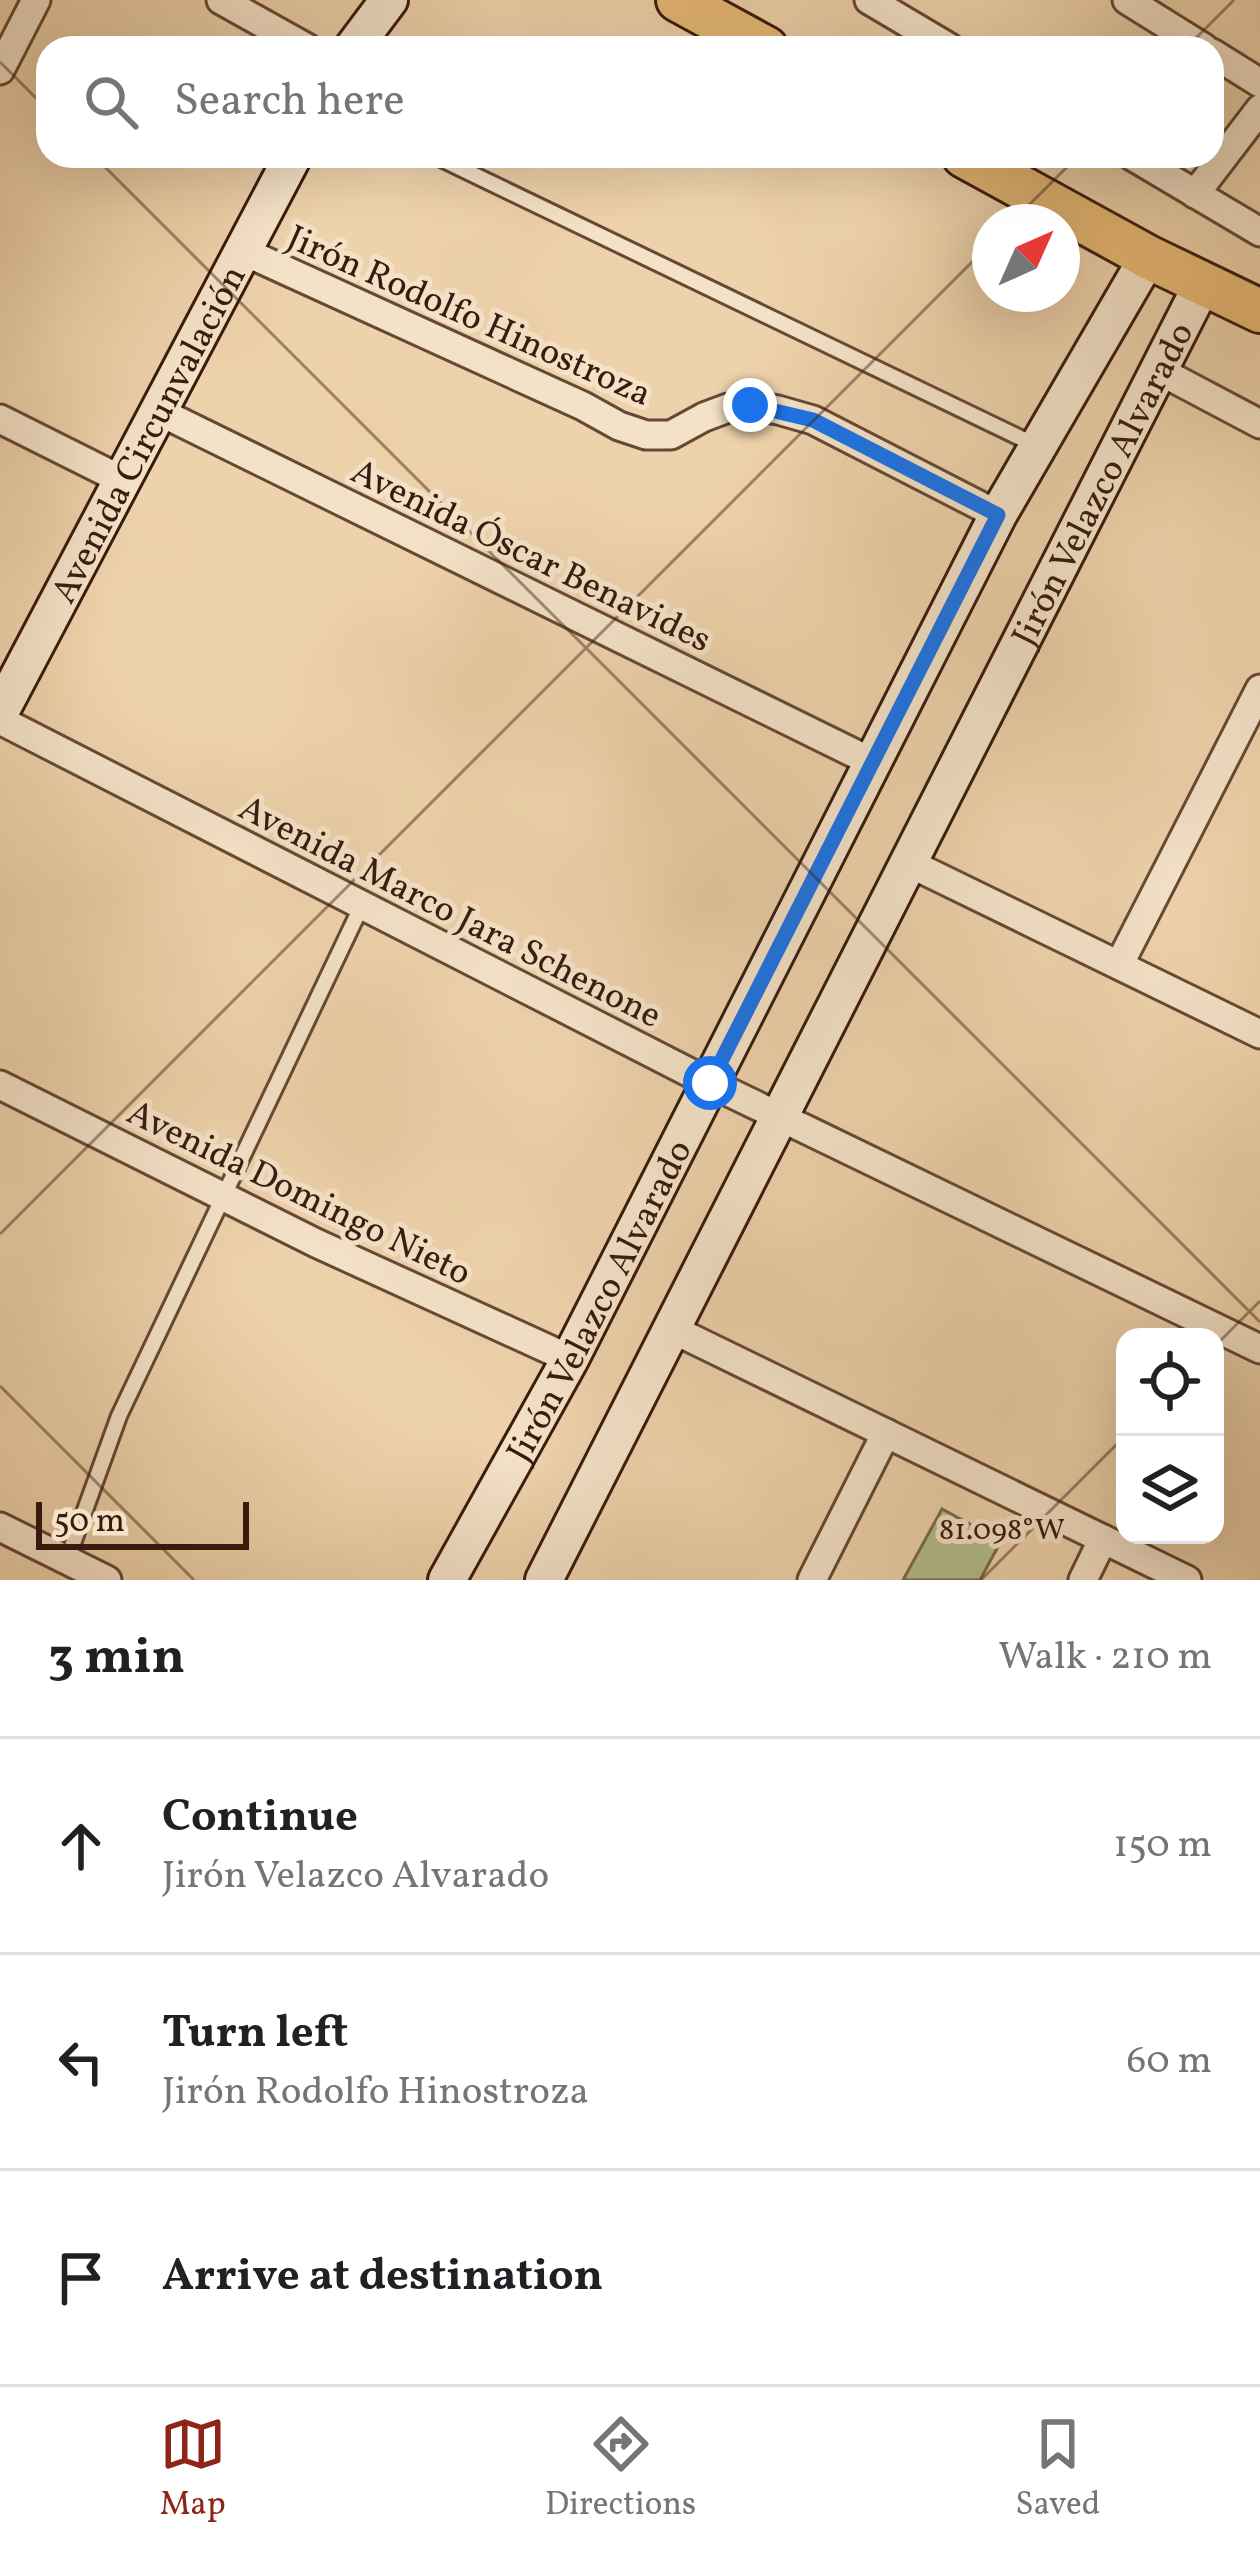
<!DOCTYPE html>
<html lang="en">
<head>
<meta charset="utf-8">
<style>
	body { margin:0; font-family:Vollkorn,serif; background:#f2f2f2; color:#202124 }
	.controls { position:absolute; right:36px; bottom:36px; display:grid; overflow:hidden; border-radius:24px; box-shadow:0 12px 48px #0002 }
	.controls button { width:108px; height:108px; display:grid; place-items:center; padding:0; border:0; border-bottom:3px solid #e0e0e0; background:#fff; color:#202124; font:60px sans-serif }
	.compass { position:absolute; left:972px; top:204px; width:108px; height:108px; border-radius:50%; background:#fff; box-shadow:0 12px 48px #0002; rotate:45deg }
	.scale { position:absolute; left:36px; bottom:30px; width:213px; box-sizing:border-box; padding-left:12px; border:6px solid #391b0d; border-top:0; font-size:33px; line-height:42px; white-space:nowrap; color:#391b0d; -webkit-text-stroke:9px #f4e2c8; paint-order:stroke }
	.stop { position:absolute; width:36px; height:36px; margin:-27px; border:9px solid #1a73e8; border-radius:50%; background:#fff }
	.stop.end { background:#1a73e8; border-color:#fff; box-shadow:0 3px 12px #0008 }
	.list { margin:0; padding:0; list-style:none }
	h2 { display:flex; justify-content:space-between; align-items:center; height:156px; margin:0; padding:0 48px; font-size:51px }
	h2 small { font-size:39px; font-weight:400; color:#757577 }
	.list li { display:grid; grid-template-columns:78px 1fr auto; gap:36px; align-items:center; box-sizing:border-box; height:216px; padding:0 48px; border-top:3px solid #e0e0e0 }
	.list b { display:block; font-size:45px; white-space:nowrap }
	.list p { margin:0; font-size:39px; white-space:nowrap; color:#757577 }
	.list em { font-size:39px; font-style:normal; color:#757577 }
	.icon { flex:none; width:66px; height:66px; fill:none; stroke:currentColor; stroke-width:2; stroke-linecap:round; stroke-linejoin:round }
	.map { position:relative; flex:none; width:1260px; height:1580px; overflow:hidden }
	.search { position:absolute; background:#fff; box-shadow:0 12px 48px #0002; left:36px; right:36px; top:36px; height:132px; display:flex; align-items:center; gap:30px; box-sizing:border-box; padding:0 42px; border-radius:36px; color:#757577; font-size:45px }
	.sheet { height:804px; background:#fff }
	nav { display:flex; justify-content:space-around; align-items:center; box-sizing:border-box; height:168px; border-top:3px solid #e0e0e0; background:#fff; font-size:33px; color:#757577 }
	nav a { display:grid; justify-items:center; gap:6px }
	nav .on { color:#8f2418 }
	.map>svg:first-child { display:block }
	.garden { fill:#b3bd8d; stroke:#766c4d; stroke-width:3 }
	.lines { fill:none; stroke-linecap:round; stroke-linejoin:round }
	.lane-casing { stroke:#664934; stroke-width:20 }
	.street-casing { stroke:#664934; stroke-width:33 }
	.secondary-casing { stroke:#391b0d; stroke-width:42 }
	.primary-casing { stroke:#391b0d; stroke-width:48 }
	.lane { stroke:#f4e2c8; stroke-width:14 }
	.street { stroke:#f4e2c8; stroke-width:27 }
	.secondary { stroke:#f4e2c8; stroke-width:36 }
	.primary { stroke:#e7b976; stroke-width:42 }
	.route { stroke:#1a73e8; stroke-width:15 }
	.ticks { fill:none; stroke:#391b0d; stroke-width:3; stroke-opacity:0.45 }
	.labels { text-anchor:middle; stroke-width:10; stroke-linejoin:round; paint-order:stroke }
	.street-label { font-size:36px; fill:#391b0d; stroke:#f4e2c8 }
	.ticks-label { font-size:30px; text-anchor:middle; fill:#391b0d; stroke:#f4e2c8; stroke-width:10; stroke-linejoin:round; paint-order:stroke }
</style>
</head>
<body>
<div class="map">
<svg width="1260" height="1580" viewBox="0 0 1260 1580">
	<rect width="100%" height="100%" fill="#eed2ab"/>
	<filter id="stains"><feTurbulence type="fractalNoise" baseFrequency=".00167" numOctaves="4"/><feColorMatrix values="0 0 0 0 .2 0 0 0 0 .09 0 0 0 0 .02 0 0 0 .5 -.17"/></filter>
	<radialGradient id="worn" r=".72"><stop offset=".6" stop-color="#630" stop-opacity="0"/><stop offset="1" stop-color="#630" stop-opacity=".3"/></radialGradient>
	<!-- garden -->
	<path class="garden" d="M942,1509L1001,1541L980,1580H903Z"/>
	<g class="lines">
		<defs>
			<g id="lane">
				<path d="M435,156L1035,445"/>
				<path d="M67,1560L119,1416L362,905"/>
			</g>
			<g id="street">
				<path d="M221,0L307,48"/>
				<path d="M869,0L950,48"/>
				<path d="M1127,0L1204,48"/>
				<path d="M1212,53L1260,83"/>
				<path d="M0,70L36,0"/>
				<path d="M1132,156L1260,232"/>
				<path d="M1195,194L1260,109"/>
				<path d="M243,251L583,406L619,426L646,435H671L704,417L728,408L750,405L778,410L813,420L998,515"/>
				<path d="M1158,370L1260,424"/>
				<path d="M158,411L874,763"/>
				<path d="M0,419L122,480"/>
				<path d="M0,720L710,1083L1260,1349"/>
				<path d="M907,862L1260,1034"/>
				<path d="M1119,965L1260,689"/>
				<path d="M0,1085L316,1243L570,1359"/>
				<path d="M670,1328L1187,1580"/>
				<path d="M0,1527L107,1580"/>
				<path d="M812,1580L886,1433"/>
				<path d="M1083,1580L1103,1539"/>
			</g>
			<g id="secondary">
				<path d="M353,48L389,0"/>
				<path id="s1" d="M0,712L293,156"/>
				<path id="s2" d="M447,1580L570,1359L998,515L1148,257"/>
				<path id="s3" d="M544,1580L1202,285"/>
			</g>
			<g id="primary">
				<path d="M678,0L766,48"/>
				<path d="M964,156L1148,257L1260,311"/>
			</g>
		</defs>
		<!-- lane casing -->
		<use href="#lane" class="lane-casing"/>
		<!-- street casing -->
		<use href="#street" class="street-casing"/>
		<!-- secondary casing -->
		<use href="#secondary" class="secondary-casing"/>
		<!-- primary casing -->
		<use href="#primary" class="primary-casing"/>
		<!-- lane -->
		<use href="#lane" class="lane"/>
		<!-- street -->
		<use href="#street" class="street"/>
		<!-- secondary -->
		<use href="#secondary" class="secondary"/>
		<!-- primary -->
		<use href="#primary" class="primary"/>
	</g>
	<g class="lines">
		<!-- route -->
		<path class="route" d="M710,1083L998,515L813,420L750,405"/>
	</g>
	<!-- ticks -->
	<path class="ticks" d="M1186,48L1234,0M0,62L48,110M94,156L1260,1322M1012,222L1078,156M0,1234L990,244M1215,1346L1260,1301M0,1386L194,1580M981,1580L1125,1436"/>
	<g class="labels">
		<!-- street labels -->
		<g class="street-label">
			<text transform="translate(470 314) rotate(24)" y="13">Jirón Rodolfo Hinostroza</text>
			<text dy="13" stroke="none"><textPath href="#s1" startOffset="315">Avenida Circunvalación</textPath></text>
			<text dy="13" stroke="none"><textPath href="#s3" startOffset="1230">Jirón Velazco Alvarado</textPath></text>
			<text transform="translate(532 554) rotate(26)" y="13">Avenida Óscar Benavides</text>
			<text transform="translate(451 910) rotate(27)" y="13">Avenida Marco Jara Schenone</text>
			<text transform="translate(300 1191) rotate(26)" y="13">Avenida Domingo Nieto</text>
			<text dy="13" stroke="none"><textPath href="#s2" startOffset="318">Jirón Velazco Alvarado</textPath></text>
		</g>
	</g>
	<g class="ticks-label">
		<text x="1002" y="1539">81.098°W</text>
	</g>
	<rect width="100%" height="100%" filter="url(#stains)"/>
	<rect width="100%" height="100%" fill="url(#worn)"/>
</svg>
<div class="controls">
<button><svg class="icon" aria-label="locate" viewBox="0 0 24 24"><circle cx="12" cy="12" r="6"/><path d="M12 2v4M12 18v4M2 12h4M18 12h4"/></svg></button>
<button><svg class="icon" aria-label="layers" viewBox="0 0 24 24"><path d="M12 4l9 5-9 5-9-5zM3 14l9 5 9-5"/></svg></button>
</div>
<svg class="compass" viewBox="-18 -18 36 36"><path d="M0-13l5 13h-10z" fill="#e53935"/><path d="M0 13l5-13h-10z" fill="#757577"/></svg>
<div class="scale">50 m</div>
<div class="stop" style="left:710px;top:1083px"></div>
<div class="stop end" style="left:750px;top:405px"></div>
<div class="search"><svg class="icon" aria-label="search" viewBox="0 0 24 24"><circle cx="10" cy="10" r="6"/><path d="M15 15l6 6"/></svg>Search here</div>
</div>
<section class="sheet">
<h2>3 min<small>Walk · 210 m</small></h2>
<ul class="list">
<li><svg class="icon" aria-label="ahead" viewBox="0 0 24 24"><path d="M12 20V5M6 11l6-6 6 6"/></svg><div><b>Continue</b><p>Jirón Velazco Alvarado</p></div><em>150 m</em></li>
<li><svg class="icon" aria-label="left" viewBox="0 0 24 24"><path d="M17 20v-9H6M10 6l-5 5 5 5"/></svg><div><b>Turn left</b><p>Jirón Rodolfo Hinostroza</p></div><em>60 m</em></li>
<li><svg class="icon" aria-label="arrive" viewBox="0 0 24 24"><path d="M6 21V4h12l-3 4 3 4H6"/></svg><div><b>Arrive at destination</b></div></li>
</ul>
</section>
<nav>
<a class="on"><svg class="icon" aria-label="map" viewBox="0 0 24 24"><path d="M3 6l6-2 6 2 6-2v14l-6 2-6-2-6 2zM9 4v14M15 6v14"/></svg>Map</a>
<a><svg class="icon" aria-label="directions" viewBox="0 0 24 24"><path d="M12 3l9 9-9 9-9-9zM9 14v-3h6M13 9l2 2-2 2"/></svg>Directions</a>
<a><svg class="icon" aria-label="saved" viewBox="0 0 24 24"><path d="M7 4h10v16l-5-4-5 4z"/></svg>Saved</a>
</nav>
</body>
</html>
